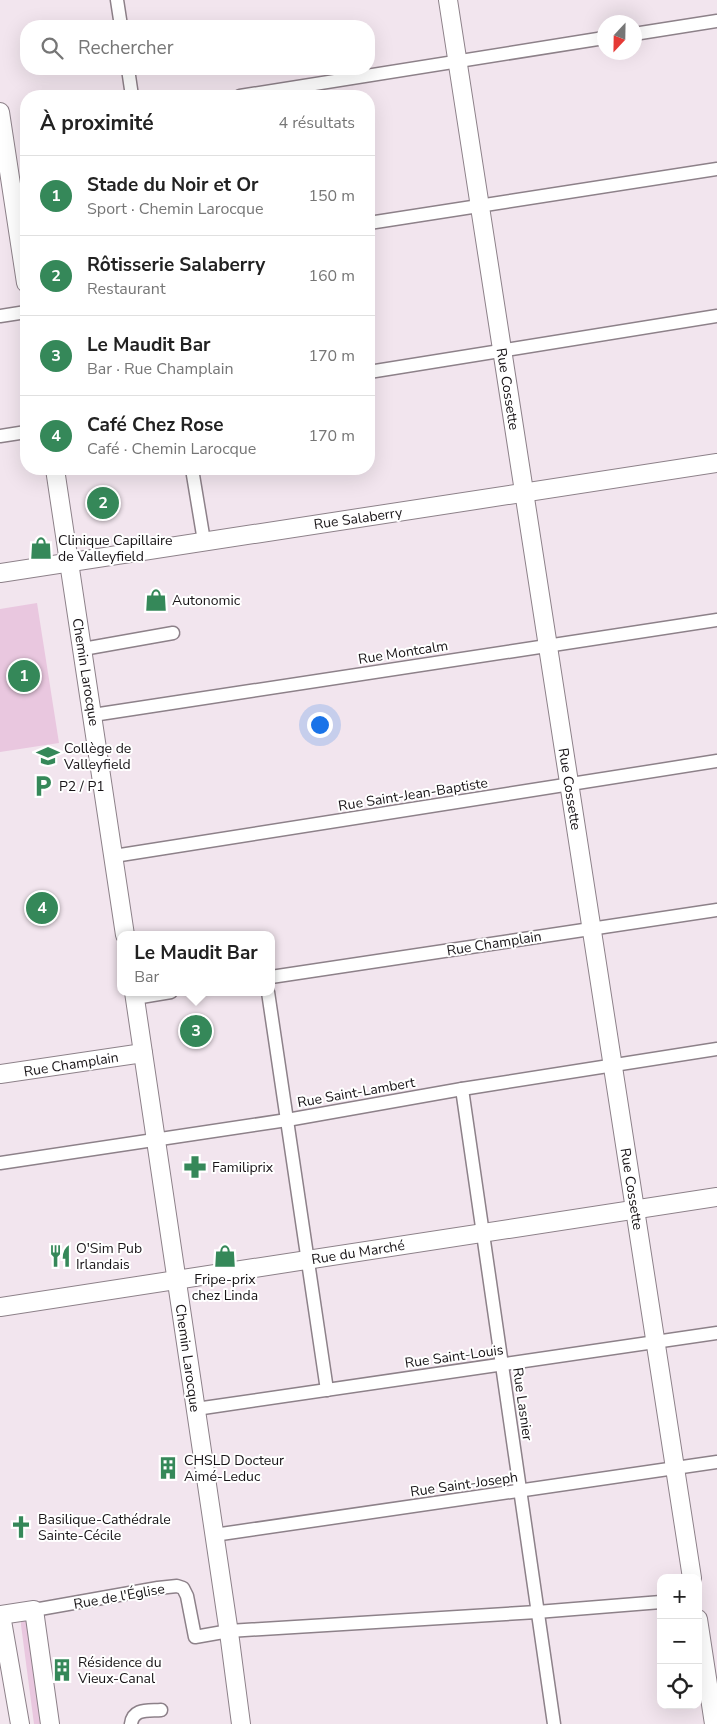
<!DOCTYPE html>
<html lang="fr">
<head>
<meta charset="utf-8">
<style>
	body { margin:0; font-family:"Nunito Sans",sans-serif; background:#f6f6f6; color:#222 }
	.controls { position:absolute; right:15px; bottom:15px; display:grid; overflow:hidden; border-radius:10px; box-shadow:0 5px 20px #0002 }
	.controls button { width:45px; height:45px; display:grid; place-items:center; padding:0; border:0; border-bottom:1px solid #e0e0e0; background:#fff; color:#222; font:25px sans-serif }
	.compass { position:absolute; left:597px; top:15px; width:45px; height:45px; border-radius:50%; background:#fff; box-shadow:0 5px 20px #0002; rotate:202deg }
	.you { position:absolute; left:319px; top:724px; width:18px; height:18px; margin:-12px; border:4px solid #fff; border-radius:50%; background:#1a73e8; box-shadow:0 0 0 8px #1a73e833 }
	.badge { display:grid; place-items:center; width:32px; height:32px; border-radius:50%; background:#358859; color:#fff; font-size:16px; font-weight:700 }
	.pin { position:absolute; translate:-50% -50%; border:2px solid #fff; box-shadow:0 1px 5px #0006 }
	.popup { position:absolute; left:117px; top:931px; width:158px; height:65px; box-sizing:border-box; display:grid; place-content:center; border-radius:10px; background:#fff; filter:drop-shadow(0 1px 4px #0005); font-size:16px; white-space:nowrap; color:#767676 }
	.popup b { font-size:19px; color:#222 }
	.popup::after { content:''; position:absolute; left:50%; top:100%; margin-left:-10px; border:10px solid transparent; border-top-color:#fff }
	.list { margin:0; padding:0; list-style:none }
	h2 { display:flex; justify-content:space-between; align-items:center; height:65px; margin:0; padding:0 20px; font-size:21px }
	h2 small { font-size:16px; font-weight:400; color:#767676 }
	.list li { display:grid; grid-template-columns:32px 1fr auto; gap:15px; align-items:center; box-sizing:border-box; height:80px; padding:0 20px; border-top:1px solid #e0e0e0 }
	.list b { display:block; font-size:19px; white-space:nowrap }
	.list p { margin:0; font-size:16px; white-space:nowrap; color:#767676 }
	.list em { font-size:16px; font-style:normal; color:#767676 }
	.icon { flex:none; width:28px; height:28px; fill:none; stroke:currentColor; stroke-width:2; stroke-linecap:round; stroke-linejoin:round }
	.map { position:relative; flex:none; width:717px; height:1724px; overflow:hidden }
	.search { position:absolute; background:#fff; box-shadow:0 5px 20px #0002; left:20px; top:20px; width:355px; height:55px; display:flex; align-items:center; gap:12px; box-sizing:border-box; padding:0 18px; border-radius:20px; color:#767676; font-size:19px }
	.panel { position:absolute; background:#fff; box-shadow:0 5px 20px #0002; left:20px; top:90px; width:355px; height:385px; border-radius:20px }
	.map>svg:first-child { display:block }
	.green { fill:#e9c7df }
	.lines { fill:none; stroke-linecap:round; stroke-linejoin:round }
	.street-casing { stroke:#8d8189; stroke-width:15 }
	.secondary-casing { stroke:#8d8189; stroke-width:20 }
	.street { stroke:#fff; stroke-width:12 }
	.secondary { stroke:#fff; stroke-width:18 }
	.labels { text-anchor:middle; stroke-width:4; stroke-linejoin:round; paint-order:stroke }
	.street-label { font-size:14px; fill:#181417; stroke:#fff }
	.poi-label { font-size:14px; fill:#181417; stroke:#fff; text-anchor:start }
</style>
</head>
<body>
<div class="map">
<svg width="717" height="1724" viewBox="0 0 717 1724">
	<rect width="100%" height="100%" fill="#f2e5ee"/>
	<!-- green -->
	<g class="green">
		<path d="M37,603L59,743L0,752V609Z"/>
		<path d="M25,1619L29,1625L43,1724H34L21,1625V1620Z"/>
	</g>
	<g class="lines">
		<defs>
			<g id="street">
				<path d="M117,0L121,26"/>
				<path d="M634,34L717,21"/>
				<path d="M128,69L132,96"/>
				<path d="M240,96L604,38"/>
				<path d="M369,223L717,169"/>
				<path d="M0,316L26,312"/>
				<path d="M369,372L717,316"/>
				<path d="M0,436L26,432"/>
				<path d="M192,469L204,541"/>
				<path d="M83,649L173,633"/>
				<path d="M93,715L717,620"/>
				<path d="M114,856L717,761"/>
				<path d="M271,977L717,910"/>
				<path d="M268,992L327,1390"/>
				<path d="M135,998L171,992"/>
				<path d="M462,1089L554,1724"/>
				<path d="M0,1163L287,1120L462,1089L717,1049"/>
				<path d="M196,1409L717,1333"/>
				<path d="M214,1535L717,1462"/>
				<path d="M34,1610L158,1588L177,1586L183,1588L187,1596L195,1637L229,1631L537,1612L661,1602"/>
				<path d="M131,1724C133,1708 148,1711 161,1710"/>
			</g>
			<g id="secondary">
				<path d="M448,0L692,1578"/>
				<path d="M0,112L26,283"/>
				<path d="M55,469L125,935"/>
				<path d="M0,573L717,463"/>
				<path d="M134,992L230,1640L241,1724"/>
				<path d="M0,1074L143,1053"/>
				<path d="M0,1307L717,1197"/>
				<path d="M0,1615L34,1610L50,1724"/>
				<path d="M1,1615L20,1724"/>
				<path d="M698,1619L714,1724"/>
			</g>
		</defs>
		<!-- street casing -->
		<use href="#street" class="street-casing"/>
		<!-- secondary casing -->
		<use href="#secondary" class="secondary-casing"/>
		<!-- street -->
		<use href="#street" class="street"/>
		<!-- secondary -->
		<use href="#secondary" class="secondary"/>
	</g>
	<!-- icons -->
	<defs>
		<symbol id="shop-bare" viewBox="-9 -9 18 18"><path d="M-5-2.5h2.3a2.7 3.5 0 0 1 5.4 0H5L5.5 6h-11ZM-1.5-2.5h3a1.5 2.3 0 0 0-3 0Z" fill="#358859" stroke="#fff" stroke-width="2.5" paint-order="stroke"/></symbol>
		<symbol id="university-bare" viewBox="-9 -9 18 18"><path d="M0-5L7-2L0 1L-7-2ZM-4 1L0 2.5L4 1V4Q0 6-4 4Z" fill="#358859" stroke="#fff" stroke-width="2.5" paint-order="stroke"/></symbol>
		<symbol id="parking-bare" viewBox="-9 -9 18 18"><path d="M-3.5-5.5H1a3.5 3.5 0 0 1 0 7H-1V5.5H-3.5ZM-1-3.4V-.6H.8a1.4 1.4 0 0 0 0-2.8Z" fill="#358859" stroke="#fff" stroke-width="2.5" paint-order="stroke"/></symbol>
		<symbol id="pharmacy-bare" viewBox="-9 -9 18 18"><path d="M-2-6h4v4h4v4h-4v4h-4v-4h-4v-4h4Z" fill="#358859" stroke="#fff" stroke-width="2.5" paint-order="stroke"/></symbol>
		<symbol id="restaurant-bare" viewBox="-9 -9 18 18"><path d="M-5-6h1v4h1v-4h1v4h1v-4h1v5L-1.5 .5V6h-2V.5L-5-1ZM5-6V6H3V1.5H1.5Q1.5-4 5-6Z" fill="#358859" stroke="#fff" stroke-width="2.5" paint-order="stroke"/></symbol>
		<symbol id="building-bare" viewBox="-9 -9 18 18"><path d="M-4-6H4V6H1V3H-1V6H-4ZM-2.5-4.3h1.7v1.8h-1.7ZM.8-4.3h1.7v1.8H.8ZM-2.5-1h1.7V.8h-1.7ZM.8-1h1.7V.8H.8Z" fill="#358859" stroke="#fff" stroke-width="2.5" paint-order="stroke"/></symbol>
		<symbol id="church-bare" viewBox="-9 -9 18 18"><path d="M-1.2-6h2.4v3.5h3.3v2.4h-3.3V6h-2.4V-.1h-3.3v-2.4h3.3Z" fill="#358859" stroke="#fff" stroke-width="2.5" paint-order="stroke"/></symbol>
	</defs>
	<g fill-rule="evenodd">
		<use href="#shop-bare" x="25" y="532" width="32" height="32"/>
		<use href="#shop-bare" x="140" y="584" width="32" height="32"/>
		<use href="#university-bare" x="32" y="740" width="32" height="32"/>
		<use href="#parking-bare" x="27" y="770" width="32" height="32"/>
		<use href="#pharmacy-bare" x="179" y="1151" width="32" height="32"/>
		<use href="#restaurant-bare" x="44" y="1240" width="32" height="32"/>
		<use href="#shop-bare" x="209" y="1240" width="32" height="32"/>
		<use href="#building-bare" x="152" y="1452" width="32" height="32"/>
		<use href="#church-bare" x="5" y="1511" width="32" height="32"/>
		<use href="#building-bare" x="46" y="1654" width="32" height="32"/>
	</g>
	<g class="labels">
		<!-- street labels -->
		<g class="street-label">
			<text transform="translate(508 389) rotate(81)" y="5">Rue Cossette</text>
			<text transform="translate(358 518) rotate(-8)" y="5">Rue Salaberry</text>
			<text transform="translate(403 652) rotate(-9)" y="5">Rue Montcalm</text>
			<text transform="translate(86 672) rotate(81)" y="5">Chemin Larocque</text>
			<text transform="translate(570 789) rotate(81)" y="5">Rue Cossette</text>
			<text transform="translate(413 794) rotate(-9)" y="5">Rue Saint-Jean-Baptiste</text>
			<text transform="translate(494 943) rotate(-9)" y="5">Rue Champlain</text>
			<text transform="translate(71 1064) rotate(-9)" y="5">Rue Champlain</text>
			<text transform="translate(356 1092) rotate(-10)" y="5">Rue Saint-Lambert</text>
			<text transform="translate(632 1189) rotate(81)" y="5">Rue Cossette</text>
			<text transform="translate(358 1252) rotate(-9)" y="5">Rue du Marché</text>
			<text transform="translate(454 1356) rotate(-8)" y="5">Rue Saint-Louis</text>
			<text transform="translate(188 1358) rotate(82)" y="5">Chemin Larocque</text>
			<text transform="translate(523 1404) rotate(82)" y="5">Rue Lasnier</text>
			<text transform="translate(464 1484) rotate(-8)" y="5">Rue Saint-Joseph</text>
			<text transform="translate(119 1596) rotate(-10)" y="5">Rue de l'Église</text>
		</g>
		<!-- poi labels -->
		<g class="poi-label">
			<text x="58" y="545">Clinique Capillaire<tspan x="58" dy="16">de Valleyfield</tspan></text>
			<text x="172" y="605">Autonomic</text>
			<text x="64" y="753">Collège de<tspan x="64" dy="16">Valleyfield</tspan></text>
			<text x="59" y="791">P2 / P1</text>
			<text x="212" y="1172">Familiprix</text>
			<text x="76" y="1253">O'Sim Pub<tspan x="76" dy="16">Irlandais</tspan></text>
			<text x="225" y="1284" text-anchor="middle">Fripe-prix<tspan x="225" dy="16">chez Linda</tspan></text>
			<text x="184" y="1465">CHSLD Docteur<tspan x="184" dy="16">Aimé-Leduc</tspan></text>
			<text x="38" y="1524">Basilique-Cathédrale<tspan x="38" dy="16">Sainte-Cécile</tspan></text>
			<text x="78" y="1667">Résidence du<tspan x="78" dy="16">Vieux-Canal</tspan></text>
		</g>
	</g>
</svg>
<div class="controls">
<button>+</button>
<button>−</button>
<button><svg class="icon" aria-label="locate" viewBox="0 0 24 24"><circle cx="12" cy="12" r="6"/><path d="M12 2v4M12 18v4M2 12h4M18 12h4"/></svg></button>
</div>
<svg class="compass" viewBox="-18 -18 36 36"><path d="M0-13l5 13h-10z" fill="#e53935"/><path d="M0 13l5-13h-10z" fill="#767676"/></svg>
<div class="you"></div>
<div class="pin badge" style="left:24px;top:676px">1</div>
<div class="pin badge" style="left:103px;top:503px">2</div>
<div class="pin badge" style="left:196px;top:1031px">3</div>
<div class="popup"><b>Le Maudit Bar</b>Bar</div>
<div class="pin badge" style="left:42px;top:908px">4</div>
<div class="search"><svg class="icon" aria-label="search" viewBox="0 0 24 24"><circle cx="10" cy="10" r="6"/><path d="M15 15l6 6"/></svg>Rechercher</div>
<section class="panel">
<h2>À proximité<small>4 résultats</small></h2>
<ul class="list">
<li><span class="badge">1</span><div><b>Stade du Noir et Or</b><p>Sport · Chemin Larocque</p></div><em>150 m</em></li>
<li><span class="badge">2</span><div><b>Rôtisserie Salaberry</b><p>Restaurant</p></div><em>160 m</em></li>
<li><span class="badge">3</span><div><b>Le Maudit Bar</b><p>Bar · Rue Champlain</p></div><em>170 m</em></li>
<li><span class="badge">4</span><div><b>Café Chez Rose</b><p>Café · Chemin Larocque</p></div><em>170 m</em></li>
</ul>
</section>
</div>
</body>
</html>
